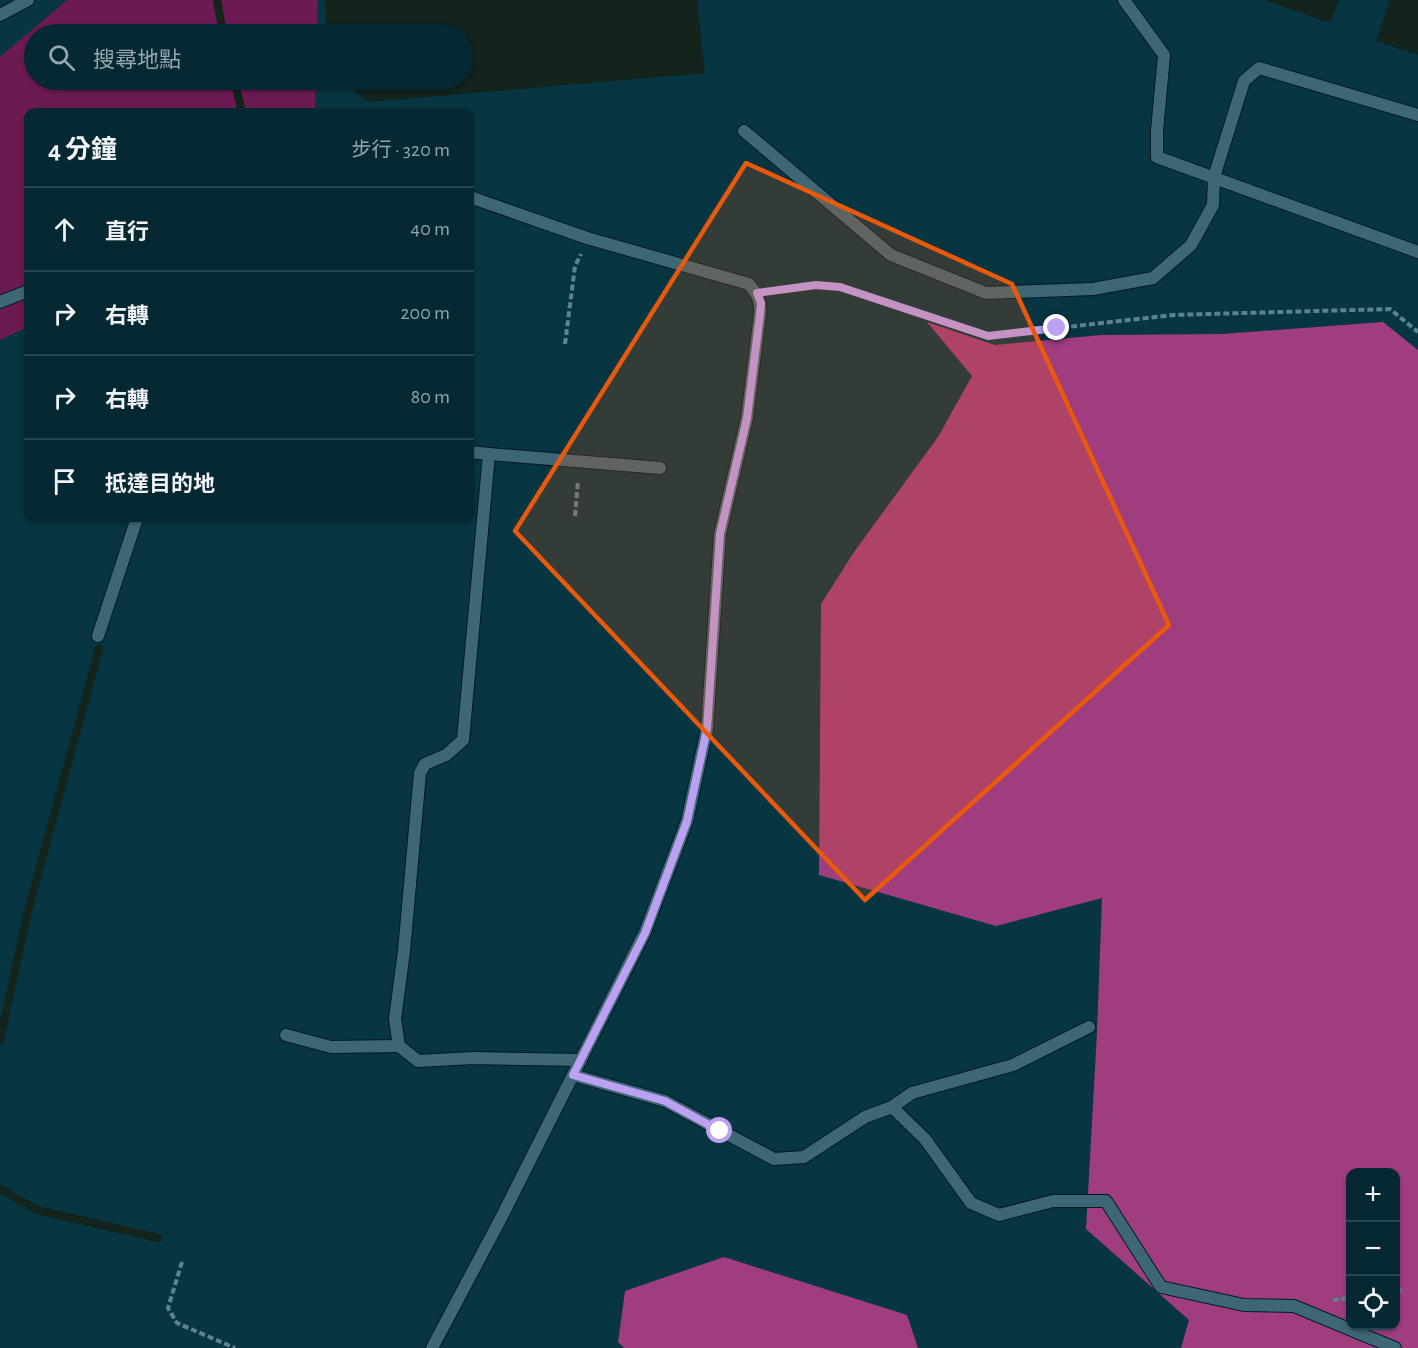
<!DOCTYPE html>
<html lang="zh-TW">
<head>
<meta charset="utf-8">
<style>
	body { margin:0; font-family:"Alegreya Sans","Noto Sans TC",sans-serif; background:#13343e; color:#f1f3f6 }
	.controls { position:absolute; right:18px; bottom:18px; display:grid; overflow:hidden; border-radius:12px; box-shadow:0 2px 4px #0004 }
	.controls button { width:54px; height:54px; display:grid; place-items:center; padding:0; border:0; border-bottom:2px solid #26444d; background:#052832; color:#f1f3f6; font:30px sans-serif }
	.stop { position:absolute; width:18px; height:18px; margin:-14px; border:4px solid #bca0f2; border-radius:50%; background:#fff }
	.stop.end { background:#bca0f2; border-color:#fff; box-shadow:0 2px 6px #0008 }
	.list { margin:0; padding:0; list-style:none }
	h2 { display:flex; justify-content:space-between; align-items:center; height:78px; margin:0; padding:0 24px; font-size:26px }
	h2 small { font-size:20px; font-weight:400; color:#97a6ac }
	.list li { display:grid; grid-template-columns:39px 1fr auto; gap:18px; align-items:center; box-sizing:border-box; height:84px; padding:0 24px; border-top:2px solid #26444d }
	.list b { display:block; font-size:22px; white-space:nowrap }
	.list em { font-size:20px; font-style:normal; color:#97a6ac }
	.icon { flex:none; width:33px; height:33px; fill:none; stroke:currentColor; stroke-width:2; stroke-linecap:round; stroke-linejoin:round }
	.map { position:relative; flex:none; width:1418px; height:1348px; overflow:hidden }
	.search { position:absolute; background:#052832; box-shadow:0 2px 4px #0004; left:24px; top:24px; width:450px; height:66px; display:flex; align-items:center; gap:15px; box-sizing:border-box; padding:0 21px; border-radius:33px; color:#97a6ac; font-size:22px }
	.panel { position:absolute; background:#052832; box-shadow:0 2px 4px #0004; left:24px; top:108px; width:450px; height:414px; border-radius:12px }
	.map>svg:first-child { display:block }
	.green { fill:#6b1b52 }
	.forest { fill:#a03d7f; fill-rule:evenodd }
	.water { fill:#12241c }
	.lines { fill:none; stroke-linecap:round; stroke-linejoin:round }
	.stream { stroke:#12241c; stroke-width:8 }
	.lane-casing { stroke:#001b25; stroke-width:14 }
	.path { stroke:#5e838e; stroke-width:4; stroke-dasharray:6 3; stroke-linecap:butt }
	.lane { stroke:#3e6776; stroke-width:12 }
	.route { stroke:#bca0f2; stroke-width:8 }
	.marked { fill:#e8590c; fill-opacity:0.2; stroke:#e8590c; stroke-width:4.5; stroke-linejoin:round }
</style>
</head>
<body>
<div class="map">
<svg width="1418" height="1348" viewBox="0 0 1418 1348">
	<rect width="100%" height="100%" fill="#073542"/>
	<!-- green -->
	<path class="green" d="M67,0H318L317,34H34V80H316L315,112H28V327L0,340V57Z"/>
	<!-- forest -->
	<g class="forest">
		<path d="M927,322L995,345L1101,335L1222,334L1383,322L1418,350V1348H1181L1189,1320L1086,1229L1097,1032L1102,898L996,926L819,875L821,604L854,552L938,437L972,376ZM1350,1172H1396V1326H1350Z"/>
		<path d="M724,1257L907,1315L918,1348H624L618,1342L625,1291Z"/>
	</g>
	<!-- water -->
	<g class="water">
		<path d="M325,0H697L705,73L368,102L341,80H464V34H327Z"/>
		<path d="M1264,0H1339L1330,23Z"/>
		<path d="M1390,0H1418V55L1376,41Z"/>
	</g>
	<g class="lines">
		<!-- stream -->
		<g class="stream">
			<path d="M217,0L223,34"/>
			<path d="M234,80L242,112"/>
			<path d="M0,1040L28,911L99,649"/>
			<path d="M0,1189L37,1210L158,1238"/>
		</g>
		<defs>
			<g id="lane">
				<path d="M1124,0L1164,55L1157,131V157L1418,252"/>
				<path d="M0,15L28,0"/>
				<path d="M744,131L891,255L986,293L1093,289L1153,278L1191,245L1213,205L1214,177L1244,81L1259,68L1418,115"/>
				<path d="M0,302L28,291"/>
				<path d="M470,452L489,454L463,740L446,755L425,764L420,773L404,951L395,1019L399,1046L418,1061L473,1058L581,1060"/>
				<path d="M489,454L660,468"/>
				<path d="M98,636L137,518"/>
				<path d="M286,1035L331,1047L399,1046"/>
				<path d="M573,1075L665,1101L774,1159L804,1157L865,1117L892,1107L925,1139L971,1203L999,1215L1053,1201H1106L1161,1287L1244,1305L1294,1306L1395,1348"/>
				<path d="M892,1107L912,1093L1013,1065L1089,1027"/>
				<path d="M432,1348L500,1220L645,932L687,821L707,729L720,534L747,418L760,314C761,300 757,294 749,284L587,238L470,197"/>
			</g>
		</defs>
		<!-- lane casing -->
		<use href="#lane" class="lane-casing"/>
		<!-- path -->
		<g class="path">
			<path d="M774,291L816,285L840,287L988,336L1173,315L1390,309L1418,332"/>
			<path d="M565,344L575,266L581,254"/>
			<path d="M575,516L578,481"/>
			<path d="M182,1262L168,1308L177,1323L235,1348"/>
			<path d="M1396,1291L1403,1290"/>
			<path d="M1333,1300L1350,1298"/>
		</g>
		<!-- lane -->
		<use href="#lane" class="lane"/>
	</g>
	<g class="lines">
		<!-- route -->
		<path class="route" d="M720,1131L665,1101L573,1075L645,933L687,821L707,729L720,534L747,418L760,314L761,303L757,293L816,285L840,287L988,336L1057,328"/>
	</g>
	<!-- marked area -->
	<path class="marked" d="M746,163L1012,284L1169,625L865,900L515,531Z"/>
</svg>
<div class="controls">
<button>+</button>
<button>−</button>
<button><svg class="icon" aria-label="locate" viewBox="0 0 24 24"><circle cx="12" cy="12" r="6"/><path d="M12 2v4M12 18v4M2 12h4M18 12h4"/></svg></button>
</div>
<div class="stop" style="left:720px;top:1131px"></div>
<div class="stop end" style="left:1057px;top:328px"></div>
<div class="search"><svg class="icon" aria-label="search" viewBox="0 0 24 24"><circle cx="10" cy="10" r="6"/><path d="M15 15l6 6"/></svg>搜尋地點</div>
<section class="panel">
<h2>4 分鐘<small>步行 · 320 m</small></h2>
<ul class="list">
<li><svg class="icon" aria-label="ahead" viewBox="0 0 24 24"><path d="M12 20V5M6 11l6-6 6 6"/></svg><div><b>直行</b></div><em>40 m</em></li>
<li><svg class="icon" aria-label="right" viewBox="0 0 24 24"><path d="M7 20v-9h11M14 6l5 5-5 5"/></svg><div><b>右轉</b></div><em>200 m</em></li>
<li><svg class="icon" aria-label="right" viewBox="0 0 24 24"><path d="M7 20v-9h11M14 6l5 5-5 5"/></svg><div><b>右轉</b></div><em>80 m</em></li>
<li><svg class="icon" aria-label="arrive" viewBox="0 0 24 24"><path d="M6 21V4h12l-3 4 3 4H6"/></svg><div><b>抵達目的地</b></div></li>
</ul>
</section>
</div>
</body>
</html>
